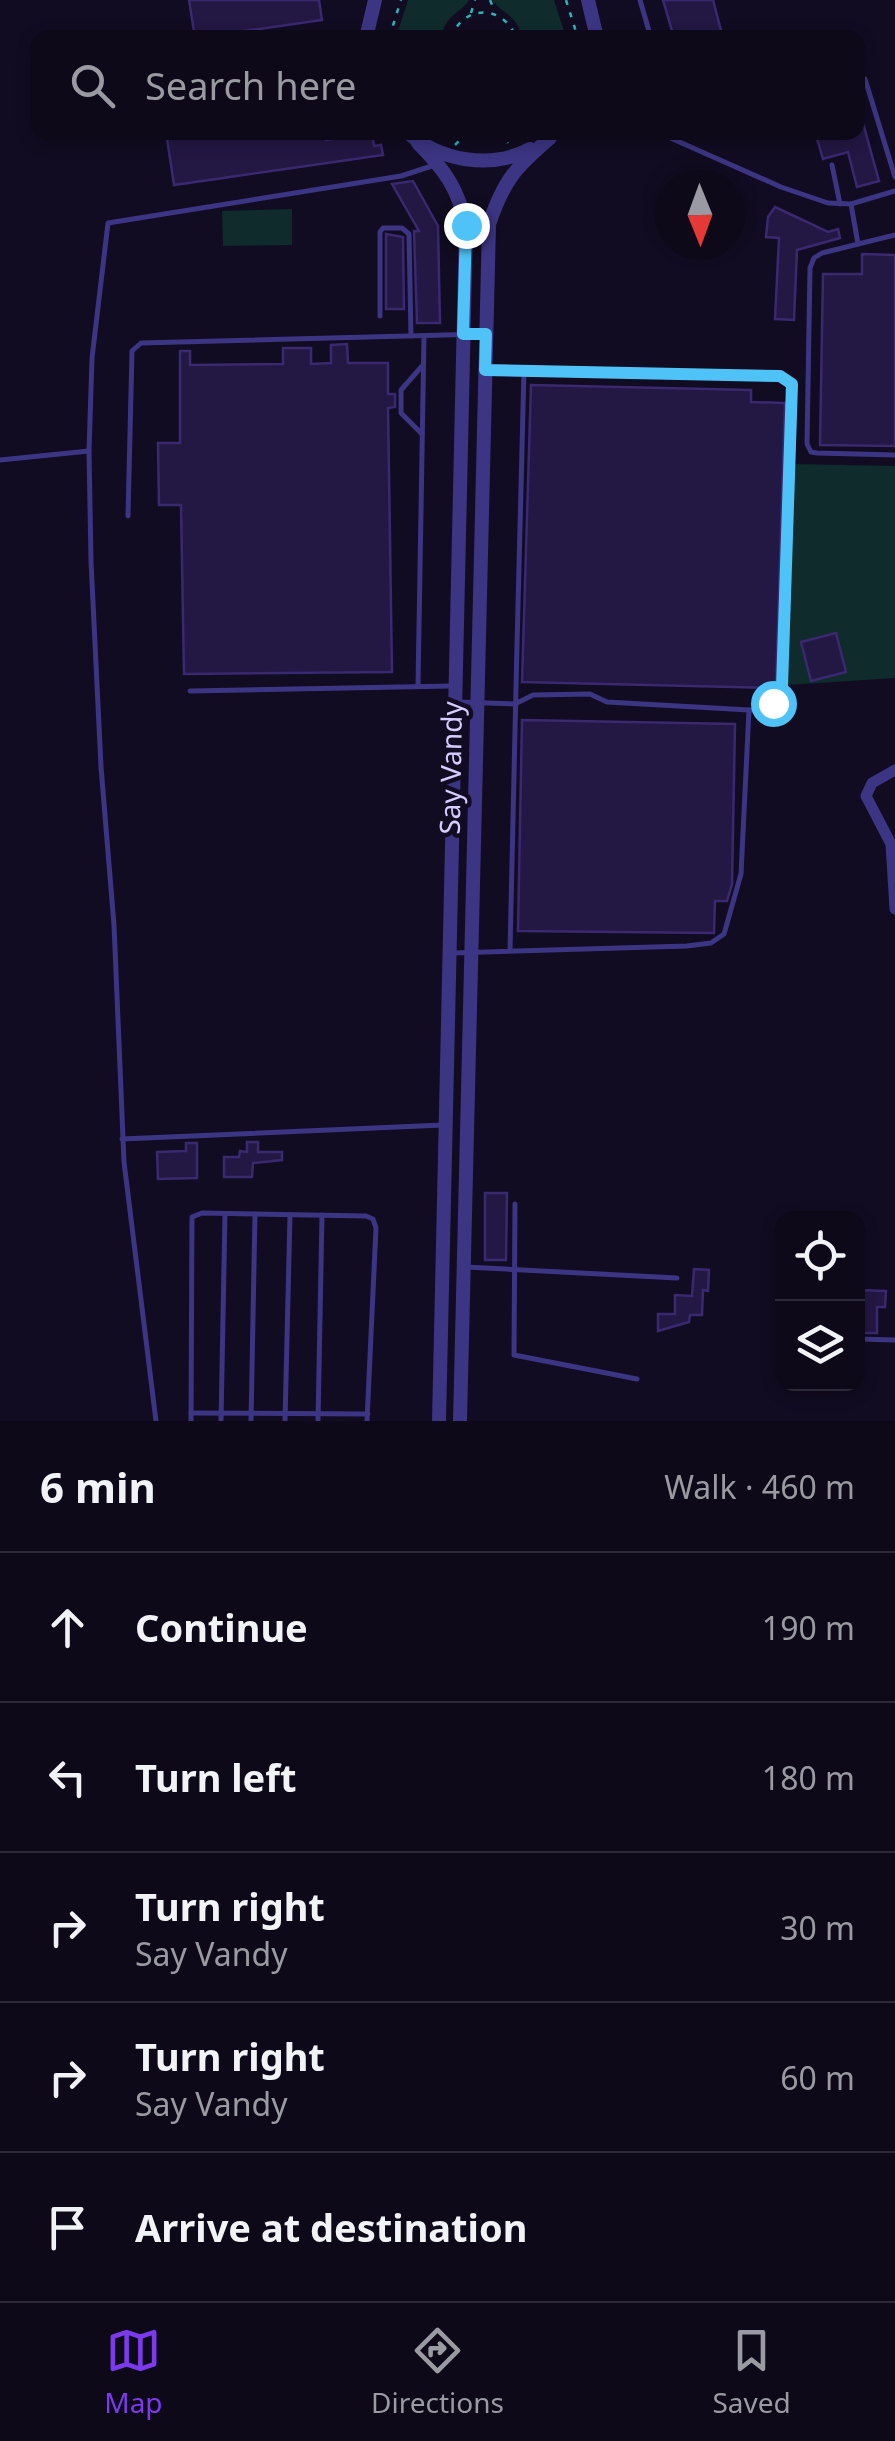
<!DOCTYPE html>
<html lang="en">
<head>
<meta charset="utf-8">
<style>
	body { margin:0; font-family:"Noto Sans",sans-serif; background:#1b1726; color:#f1f3f6 }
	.controls { position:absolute; right:30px; bottom:30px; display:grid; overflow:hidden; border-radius:20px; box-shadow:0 5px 15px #0003 }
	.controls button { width:90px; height:90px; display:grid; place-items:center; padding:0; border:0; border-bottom:2px solid #2d2a38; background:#0d0919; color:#f1f3f6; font:50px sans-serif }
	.compass { position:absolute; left:655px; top:170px; width:90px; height:90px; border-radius:50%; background:#0d0919; box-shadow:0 5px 15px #0003; rotate:179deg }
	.stop { position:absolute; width:30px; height:30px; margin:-22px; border:8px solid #4fc3f7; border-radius:50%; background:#fff }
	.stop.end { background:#4fc3f7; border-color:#fff; box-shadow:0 2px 10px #0008 }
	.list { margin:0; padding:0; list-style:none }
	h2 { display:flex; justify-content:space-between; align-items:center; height:130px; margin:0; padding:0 40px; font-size:42px }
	h2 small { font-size:32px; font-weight:400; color:#9a9aa2 }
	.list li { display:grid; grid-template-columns:65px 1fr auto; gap:30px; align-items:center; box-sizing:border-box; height:150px; padding:0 40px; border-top:2px solid #2d2a38 }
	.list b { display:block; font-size:38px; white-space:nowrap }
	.list p { margin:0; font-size:32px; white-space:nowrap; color:#9a9aa2 }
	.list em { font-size:32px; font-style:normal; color:#9a9aa2 }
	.icon { flex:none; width:55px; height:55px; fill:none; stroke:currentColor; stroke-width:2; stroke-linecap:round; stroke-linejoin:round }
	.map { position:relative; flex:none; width:895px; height:1421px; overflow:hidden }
	.search { position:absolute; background:#0d0919; box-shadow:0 5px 15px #0003; left:30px; right:30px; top:30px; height:110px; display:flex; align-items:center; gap:25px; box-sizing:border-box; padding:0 35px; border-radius:20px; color:#9a9aa2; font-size:38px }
	.sheet { height:880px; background:#0d0919 }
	nav { display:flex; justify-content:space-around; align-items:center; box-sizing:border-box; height:140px; border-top:2px solid #2d2a38; background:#0d0919; font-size:28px; color:#9a9aa2 }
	nav a { display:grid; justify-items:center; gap:5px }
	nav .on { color:#7c3aed }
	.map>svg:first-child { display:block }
	.green { fill:#0f2b2b }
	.building { fill:#231743; stroke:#3a2870; stroke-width:2.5 }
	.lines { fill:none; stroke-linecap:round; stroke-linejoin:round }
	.path { stroke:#28b7b6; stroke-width:2.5; stroke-dasharray:5 8; stroke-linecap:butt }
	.service { stroke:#3c3583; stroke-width:5 }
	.minor { stroke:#3c3583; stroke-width:11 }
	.tertiary { stroke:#3c3583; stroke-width:14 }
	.route { stroke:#4fc3f7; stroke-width:12 }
	.labels { text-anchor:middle; stroke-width:9; stroke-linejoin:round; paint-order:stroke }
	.street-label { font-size:28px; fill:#d5ccff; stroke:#110c21 }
</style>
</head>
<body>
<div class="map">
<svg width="895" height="1421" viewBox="0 0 895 1421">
	<rect width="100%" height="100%" fill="#110c21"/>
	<!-- green -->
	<g class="green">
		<path d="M408,0H469C459,15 446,14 441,37H396Z"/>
		<path d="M492,0H554L566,37H522C516,13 503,15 492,0Z"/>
		<path d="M292,209V245L223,246L222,211Z"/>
		<path d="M793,464L895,466V678L788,685Z"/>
	</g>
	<!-- building -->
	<g class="building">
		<path d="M189,0H319L322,20L195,38Z"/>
		<path d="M663,0H713L723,38H674Z"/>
		<path d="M858,112H860L879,181L857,187L848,152L823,159L815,132H858Z"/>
		<path d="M166,132H325L326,140L372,132L374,146L381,145L383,155L174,185Z"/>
		<path d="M413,181L438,226L440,323H417L414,231H419L392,184Z"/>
		<path d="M775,207L828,232L838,229L840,238L797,250L794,320L775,319L779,238L766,237L768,217Z"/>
		<path d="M386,234L403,237L404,309H386Z"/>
		<path d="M862,254L895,255V446L820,445L823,274H862Z"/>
		<path d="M347,344L348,363H388V394H395V407L388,408L392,672L184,674L181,505H159L158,443H180V351H190V365L283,364V348H311V364L331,363V345Z"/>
		<path d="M531,385L751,390V402L785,403L776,685L773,688L522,682Z"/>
		<path d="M836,633L846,672L811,681L801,642Z"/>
		<path d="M522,720L735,724L732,884L727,901H715L714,933L518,931Z"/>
		<path d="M247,1142H258V1152H282V1160L253,1163L252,1177H224V1157H239L240,1151L247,1152Z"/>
		<path d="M186,1143H197V1178L158,1179L157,1152L186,1151Z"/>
		<path d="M485,1193H507L506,1260H485Z"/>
		<path d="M694,1269L709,1270L708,1291L703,1290L702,1315H690L689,1322L658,1331V1314H675V1295L692,1296Z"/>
		<path d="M858,1290L886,1291L885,1307H877V1333H858Z"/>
	</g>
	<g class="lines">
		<!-- path -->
		<g class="path">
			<path d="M490,0L495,12"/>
			<path d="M566,0L578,38"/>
			<path d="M471,13L475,0"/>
			<path d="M389,38L401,0"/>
			<path d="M451,38C463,4 504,4 516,38"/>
			<path d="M445,132L462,139"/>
			<path d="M500,132L508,143"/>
			<path d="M506,138L521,132"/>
			<path d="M455,145L468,132"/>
		</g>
		<!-- service -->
		<g class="service">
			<path d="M640,0L651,38"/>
			<path d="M329,33L330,38"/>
			<path d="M865,79L895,177"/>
			<path d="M657,132L781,187L828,203L851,204L895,191"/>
			<path d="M832,165L840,204"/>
			<path d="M851,204L858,244"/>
			<path d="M895,235L822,253L814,258L810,268L807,444L811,452L817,453L895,455"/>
			<path d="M380,316V232L383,228H402L409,234L411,336"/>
			<path d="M487,370H524"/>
			<path d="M422,434L401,413V390L423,365"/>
			<path d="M89,451L91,561L101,767L114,925L124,1162L156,1421"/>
			<path d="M0,460L89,451L92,358L108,223L401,176L435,165"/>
			<path d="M128,516L132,351L141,343L483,334"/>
			<path d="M418,686L424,336"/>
			<path d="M190,691L451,686"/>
			<path d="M457,702L515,704L533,695L590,694L607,702L749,710H764L782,687L792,384L780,376L524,370C519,563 514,757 510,950"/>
			<path d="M453,953L687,946L711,943L724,934L741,874L749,710"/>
			<path d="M122,1139L443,1125"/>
			<path d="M515,1204L514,1355L637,1379"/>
			<path d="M466,1267L677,1278"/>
			<path d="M858,1339L895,1340"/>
			<path d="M191,1413L368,1414"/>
			<path d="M191,1421L192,1217L202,1213L366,1216L373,1219L376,1228L367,1421"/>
			<path d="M221,1421L225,1214"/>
			<path d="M251,1421L255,1214"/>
			<path d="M285,1421L290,1215"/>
			<path d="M318,1421L322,1215"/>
		</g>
		<!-- minor -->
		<path class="minor" d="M895,770L872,783L866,796L891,844L895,909"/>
		<!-- tertiary -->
		<g class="tertiary">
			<path d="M588,0L597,38"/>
			<path d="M366,38L375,0"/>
			<path d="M407,132C440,161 491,170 530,149"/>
			<path d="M418,143C444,169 458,188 466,225L439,1421"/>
			<path d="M460,1421L489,224C504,180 515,168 550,138"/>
		</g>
	</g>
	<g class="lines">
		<!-- route -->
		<path class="route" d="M466,225L463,334H486L485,370L780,376L792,384L782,687L773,703"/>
	</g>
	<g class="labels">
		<!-- street labels -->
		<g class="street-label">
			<text transform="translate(451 768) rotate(-89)" y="10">Say Vandy</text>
		</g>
	</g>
</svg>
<div class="controls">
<button><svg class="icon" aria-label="locate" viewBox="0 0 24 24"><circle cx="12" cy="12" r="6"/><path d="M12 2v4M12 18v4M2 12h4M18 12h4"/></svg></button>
<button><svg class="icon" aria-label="layers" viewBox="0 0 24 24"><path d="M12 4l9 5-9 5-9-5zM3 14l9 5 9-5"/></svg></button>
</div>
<svg class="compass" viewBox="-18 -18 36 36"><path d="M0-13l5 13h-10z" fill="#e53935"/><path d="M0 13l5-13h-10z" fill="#9a9aa2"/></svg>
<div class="stop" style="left:773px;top:703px"></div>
<div class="stop end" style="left:466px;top:225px"></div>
<div class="search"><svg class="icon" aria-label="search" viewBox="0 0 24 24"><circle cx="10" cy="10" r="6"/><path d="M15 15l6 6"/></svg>Search here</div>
</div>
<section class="sheet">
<h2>6 min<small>Walk · 460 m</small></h2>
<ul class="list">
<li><svg class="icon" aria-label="ahead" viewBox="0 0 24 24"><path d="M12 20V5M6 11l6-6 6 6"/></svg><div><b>Continue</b></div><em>190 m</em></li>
<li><svg class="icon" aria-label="left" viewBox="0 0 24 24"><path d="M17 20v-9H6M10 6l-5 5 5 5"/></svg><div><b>Turn left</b></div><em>180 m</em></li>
<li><svg class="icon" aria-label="right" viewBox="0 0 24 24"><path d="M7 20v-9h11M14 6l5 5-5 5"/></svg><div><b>Turn right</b><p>Say Vandy</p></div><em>30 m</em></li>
<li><svg class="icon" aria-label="right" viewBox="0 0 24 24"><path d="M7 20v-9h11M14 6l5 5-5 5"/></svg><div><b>Turn right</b><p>Say Vandy</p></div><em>60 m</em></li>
<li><svg class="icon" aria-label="arrive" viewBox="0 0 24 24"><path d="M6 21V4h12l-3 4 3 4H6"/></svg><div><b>Arrive at destination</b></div></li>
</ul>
</section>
<nav>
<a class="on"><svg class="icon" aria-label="map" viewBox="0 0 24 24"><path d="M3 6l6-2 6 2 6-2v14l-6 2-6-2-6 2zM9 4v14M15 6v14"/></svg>Map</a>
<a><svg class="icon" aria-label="directions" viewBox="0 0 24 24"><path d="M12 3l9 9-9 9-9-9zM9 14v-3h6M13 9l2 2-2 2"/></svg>Directions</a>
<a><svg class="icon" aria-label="saved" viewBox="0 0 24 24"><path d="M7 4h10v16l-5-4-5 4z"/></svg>Saved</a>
</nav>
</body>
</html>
